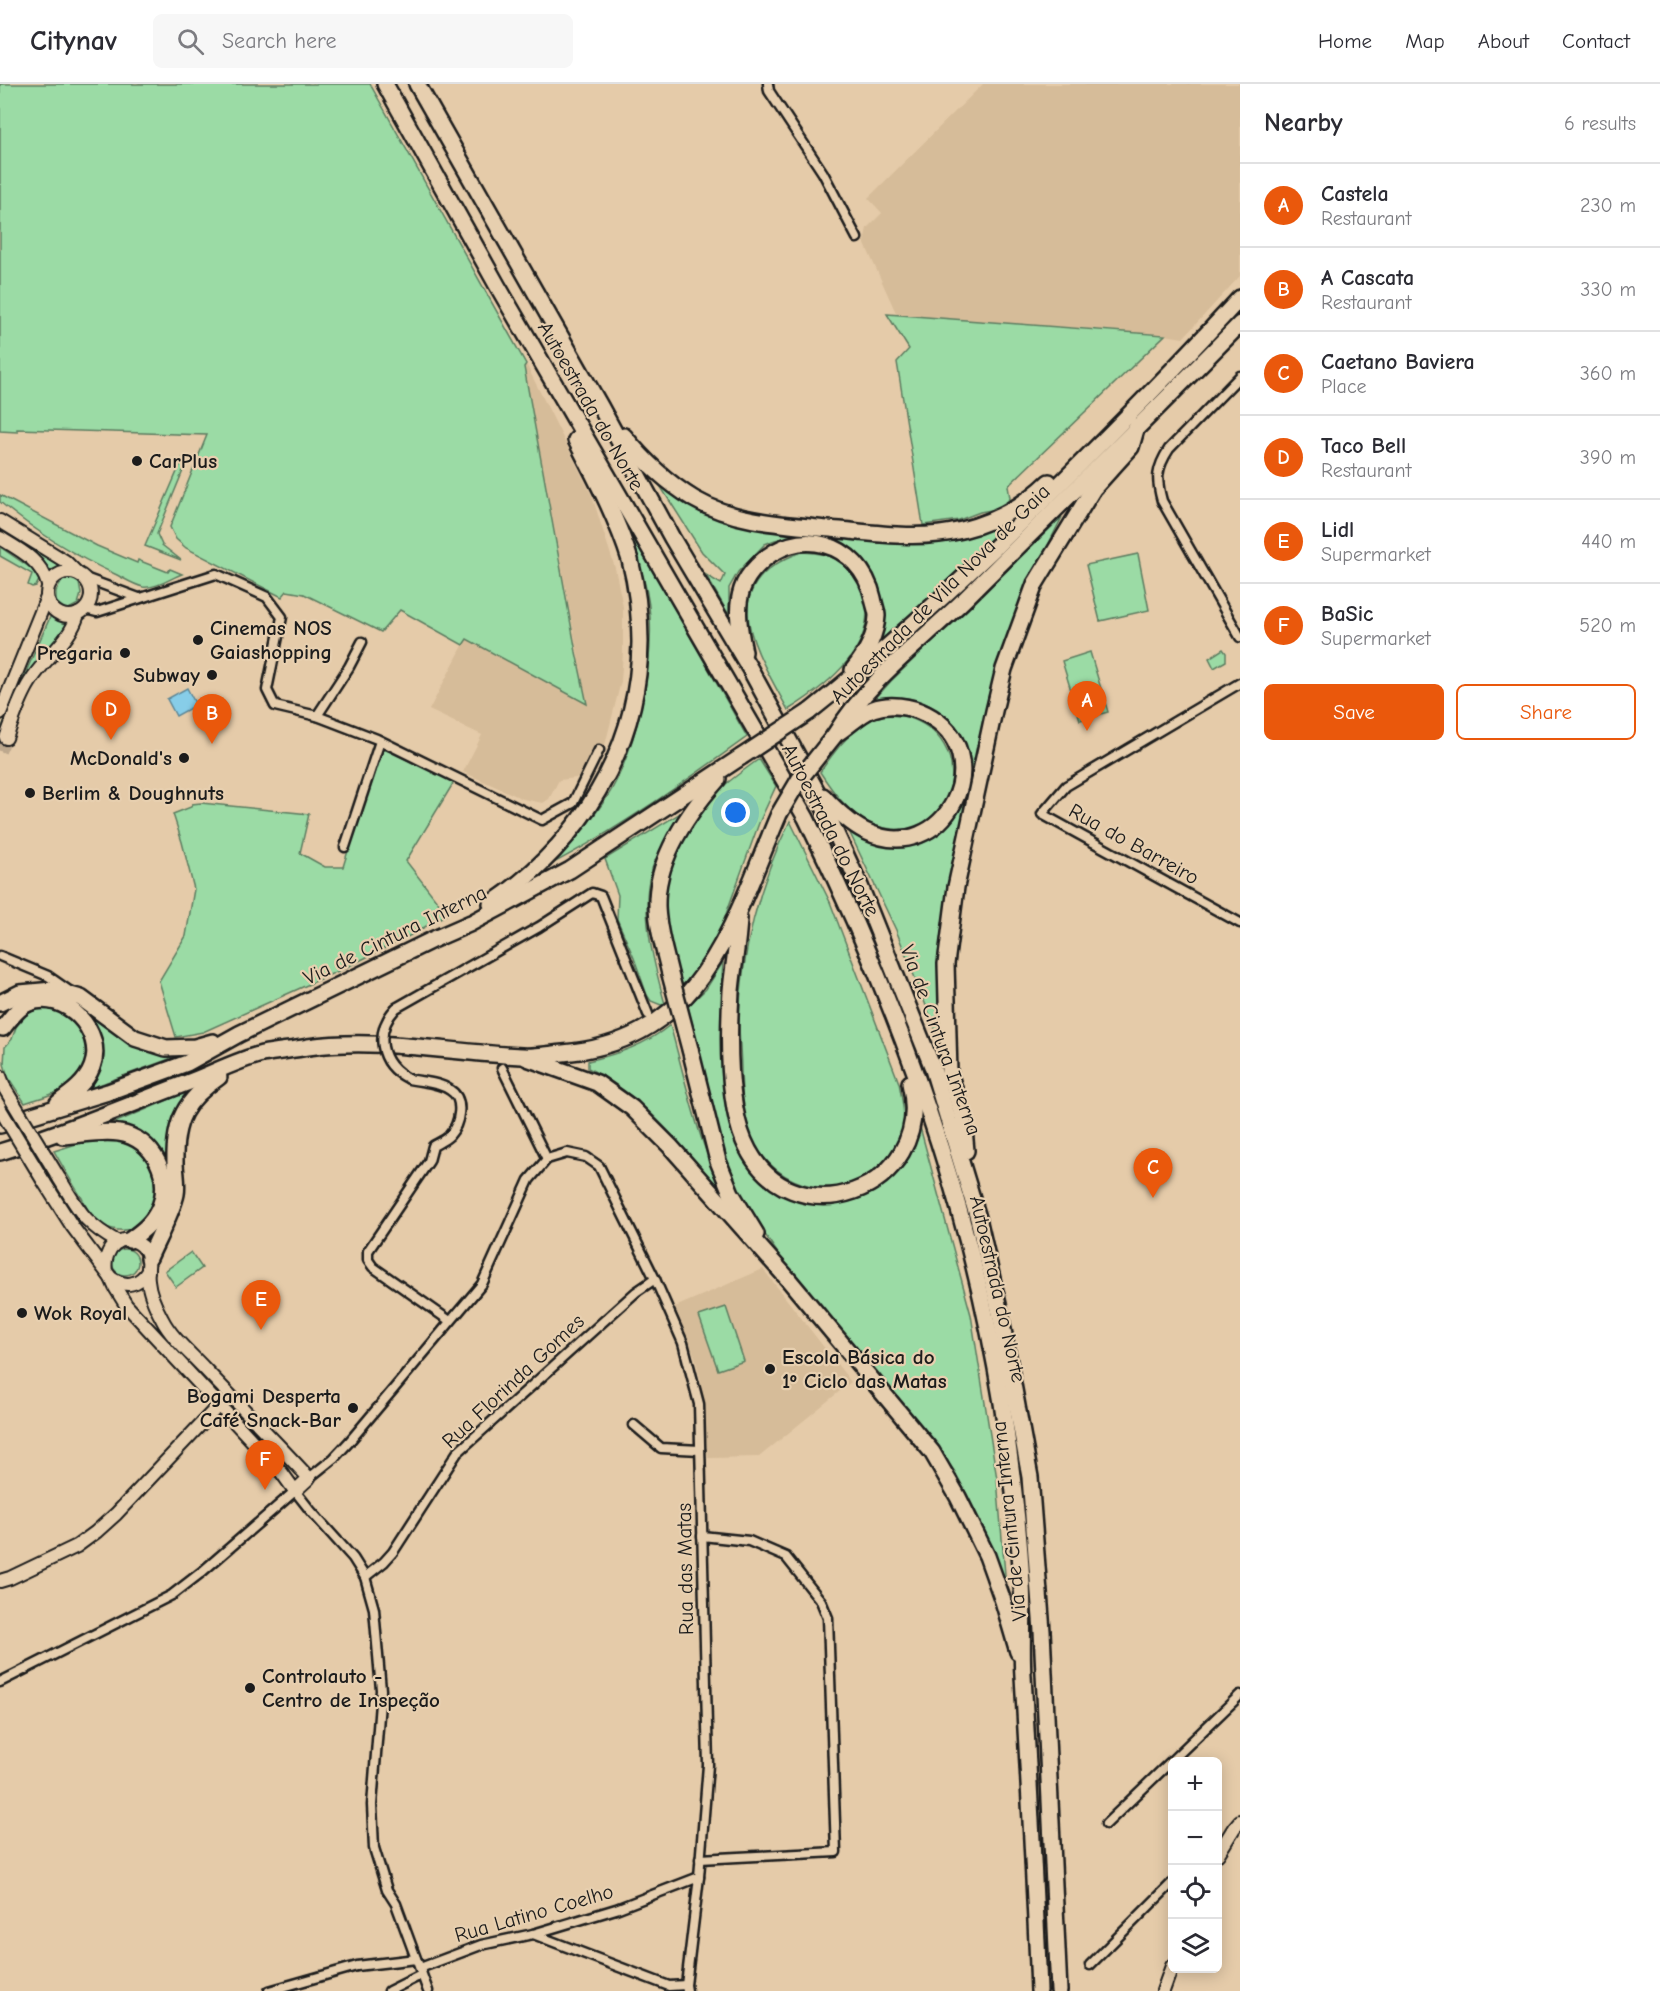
<!DOCTYPE html>
<html lang="en">
<head>
<meta charset="utf-8">
<style>
	body { margin:0; font-family:"Comic Neue",sans-serif; background:#f7f7f7; color:#2b2b33 }
	.controls { position:absolute; right:18px; bottom:18px; display:grid; overflow:hidden; border-radius:9px; box-shadow:0 3px 15px #0003 }
	.controls button { width:54px; height:54px; display:grid; place-items:center; padding:0; border:0; border-bottom:2px solid #e1e1e2; background:#fff; color:#2b2b33; font:30px sans-serif }
	.you { position:absolute; left:736px; top:729px; width:21px; height:21px; margin:-15px; border:4px solid #fff; border-radius:50%; background:#1a73e8; box-shadow:0 0 0 9px #1a73e833 }
	.badge { display:grid; place-items:center; width:39px; height:39px; border-radius:50%; background:#ea580c; color:#fff; font-size:20px; font-weight:700 }
	.pin { position:absolute; translate:-50% -50px; filter:drop-shadow(0 2px 3px #0008) }
	.pin::after { content:''; position:absolute; top:32px; width:21px; height:18px; background:inherit; clip-path:polygon(0 0,100% 0,50% 100%) }
	.list { margin:0; padding:0; list-style:none }
	h2 { display:flex; justify-content:space-between; align-items:center; height:78px; margin:0; padding:0 24px; font-size:26px }
	h2 small { font-size:20px; font-weight:400; color:#7c7c81 }
	.list li { display:grid; grid-template-columns:39px 1fr auto; gap:18px; align-items:center; box-sizing:border-box; height:84px; padding:0 24px; border-top:2px solid #e1e1e2 }
	.list b { display:block; font-size:22px; white-space:nowrap }
	.list p { margin:0; font-size:20px; white-space:nowrap; color:#7c7c81 }
	.list em { font-size:20px; font-style:normal; color:#7c7c81 }
	.actions { display:flex; gap:12px; padding:18px 24px }
	.actions a { flex:1; padding:14px 0; border:2px solid #ea580c; border-radius:9px; text-align:center; font-size:21px; color:#ea580c }
	.actions .main { background:#ea580c; color:#fff }
	.icon { flex:none; width:33px; height:33px; fill:none; stroke:currentColor; stroke-width:2; stroke-linecap:round; stroke-linejoin:round }
	.map { position:relative; flex:none; width:1240px; height:1907px; overflow:hidden }
	header { display:flex; align-items:center; gap:36px; box-sizing:border-box; height:84px; padding:0 30px; background:#fff; border-bottom:2px solid #e1e1e2 }
	header strong { font-size:28px }
	nav { display:flex; gap:33px; margin-inline-start:auto; font-size:21px }
	.search { width:420px; height:54px; background:#f7f7f7; display:flex; align-items:center; gap:15px; box-sizing:border-box; padding:0 21px; border-radius:9px; color:#7c7c81; font-size:22px }
	main { display:flex }
	aside { flex:1; background:#fff }
	.map>svg:first-child { display:block }
	.built { fill:#d6bc99 }
	.green { fill:#9bdba5; stroke:#5c7c60; stroke-width:1.5 }
	.water { fill:#87cde8; stroke:#5c8696; stroke-width:1.5 }
	.lines { fill:none; stroke-linecap:round; stroke-linejoin:round }
	.secondary-tunnel { stroke:#bda88d; stroke-width:12; stroke-dasharray:12 6; stroke-linecap:butt }
	.street-casing { stroke:#1c1c1c; stroke-width:13 }
	.secondary-casing { stroke:#1c1c1c; stroke-width:16 }
	.highway-casing { stroke:#1c1c1c; stroke-width:20 }
	.street { stroke:#e7cfaf; stroke-width:8 }
	.secondary { stroke:#e7cfaf; stroke-width:12 }
	.highway { stroke:#e7cfaf; stroke-width:15 }
	.street-bridge-casing { stroke:#1c1c1c; stroke-width:13; stroke-linecap:butt }
	.secondary-bridge-casing { stroke:#1c1c1c; stroke-width:16; stroke-linecap:butt }
	.highway-bridge-casing { stroke:#1c1c1c; stroke-width:20; stroke-linecap:butt }
	.street-bridge { stroke:#e7cfaf; stroke-width:8 }
	.secondary-bridge { stroke:#e7cfaf; stroke-width:12 }
	.highway-bridge { stroke:#e7cfaf; stroke-width:15 }
	.poi-dot { fill:#1c1c1c; stroke:#e7cfaf; stroke-width:2 }
	.labels { text-anchor:middle; stroke-width:4.5; stroke-linejoin:round; paint-order:stroke }
	.street-label { font-size:21px; fill:#1c1c1c; stroke:#e7cfaf }
	.poi-label { font-size:21px; font-weight:bold; fill:#1c1c1c; stroke:#e7cfaf; text-anchor:start }
</style>
</head>
<body>
<header>
<strong>Citynav</strong>
<div class="search"><svg class="icon" aria-label="search" viewBox="0 0 24 24"><circle cx="10" cy="10" r="6"/><path d="M15 15l6 6"/></svg>Search here</div>
<nav><a>Home</a><a>Map</a><a>About</a><a>Contact</a></nav>
</header>
<main>
<div class="map">
<svg width="1240" height="1907" viewBox="0 0 1240 1907">
	<rect width="100%" height="100%" fill="#e5cba9"/>
	<filter id="ink" filterUnits="userSpaceOnUse"><feTurbulence type="fractalNoise" baseFrequency=".0167" numOctaves="2"/><feDisplacementMap in="SourceGraphic" scale="12" xChannelSelector="R" yChannelSelector="G"/><feConvolveMatrix kernelMatrix="1 2 1 2 8 2 1 2 1" color-interpolation-filters="sRGB"/></filter>
	<g filter="url(#ink)">
		<!-- built -->
		<g class="built">
			<path d="M983,0H1240V192L1183,254L1165,251L897,231L864,158L867,144L882,129L868,114Z"/>
			<path d="M526,280L592,412L615,484L623,523V568L621,597L605,661L595,660L597,662L584,688L576,694L559,696L549,715L543,719L523,715L463,688L482,651L429,626L467,554L587,619L524,283Z"/>
			<path d="M763,1185L851,1298L759,1373L708,1374L701,1298L695,1273L675,1223Z"/>
		</g>
		<!-- green -->
		<g class="green">
			<path d="M0,0H370L526,280L524,283L576,568L587,620L467,555L463,561L400,526L381,548L304,510L287,507L282,513L186,464L176,455L170,443L207,351L17,345V348L0,347Z"/>
			<path d="M887,230L1165,251L1008,402L1010,414L1002,424L980,428L959,436L923,441L897,278L909,265Z"/>
			<path d="M183,374L187,377L157,450L162,461L181,476L145,462Z"/>
			<path d="M659,400L715,432L968,451L1013,434L935,511L879,560L884,522L877,501L865,477L845,460L832,454L798,451L775,456L765,460L738,488L729,504V531L706,491L721,500L725,491L702,468Z"/>
			<path d="M0,411L97,462L137,479L138,476L168,488L170,485L182,490C171,494 155,505 143,503C134,501 125,495 117,491C75,472 36,448 0,418Z"/>
			<path d="M615,420L747,653C683,699 618,746 548,782C559,770 574,759 583,746C593,733 604,719 612,705C637,659 653,585 650,533C648,493 630,455 615,420Z"/>
			<path d="M1062,433L1031,495L948,812L938,870V952L896,846L849,747C966,811 1016,642 912,615C901,612 887,615 875,615L891,597Z"/>
			<path d="M0,443L64,482L52,490L38,471L0,446Z"/>
			<path d="M0,463L32,485L39,496L36,502L32,503L28,501L32,490L0,472Z"/>
			<path d="M802,468C829,469 846,475 859,499C888,555 830,600 788,626C756,566 710,500 802,468Z"/>
			<path d="M1138,470L1149,526L1100,537L1086,481Z"/>
			<path d="M71,494L79,499L81,510L78,520L67,526L56,518V507L62,497Z"/>
			<path d="M51,531L62,539H71L0,651V647Z"/>
			<path d="M1223,565L1226,569V577L1214,584L1209,574Z"/>
			<path d="M1090,568L1108,628L1080,636L1062,577Z"/>
			<path d="M884,631C891,632 900,631 907,633C978,655 958,752 893,745C886,744 877,744 871,740C848,729 833,708 820,688C832,671 847,650 866,638C871,635 878,634 884,631Z"/>
			<path d="M380,663L454,698L406,777L447,830L411,851L347,883L203,948L176,953L159,897L186,852L194,805L182,758L173,730L191,723L192,720L201,719L309,730L300,769L325,783H343Z"/>
			<path d="M759,675L776,702L759,739L717,855L706,877L683,907C676,881 665,852 664,826C664,782 693,729 726,700C737,691 748,683 759,675Z"/>
			<path d="M682,728C672,746 661,763 653,782C638,821 654,881 665,920L661,921L651,917L647,911L634,874L617,835L618,811L605,775Z"/>
			<path d="M790,737L830,818L899,999C903,1019 908,1043 898,1061C867,1114 798,1118 761,1070C743,1048 742,1015 741,988C741,971 739,955 739,938C741,869 759,799 790,737Z"/>
			<path d="M723,878C719,921 724,962 730,1005C732,1028 733,1051 744,1072C755,1093 772,1108 795,1115C853,1133 905,1101 920,1043L971,1231L997,1395L1006,1502L982,1440L955,1388L922,1343L781,1174C766,1152 751,1131 739,1107C712,1050 700,984 688,922L706,905Z"/>
			<path d="M80,923L134,962L172,974L88,1005C92,999 98,992 101,985C110,961 93,941 80,923Z"/>
			<path d="M39,924C48,924 59,925 66,930C85,943 92,974 78,993C67,1008 42,1013 25,1019L8,993L4,980L5,963L12,955L16,943L27,930Z"/>
			<path d="M670,941C688,1004 700,1075 737,1129C693,1075 652,1017 588,984V977C618,970 646,961 670,941Z"/>
			<path d="M196,1004L170,1090C157,1058 150,1049 115,1041L114,1039Z"/>
			<path d="M107,1054C113,1055 121,1055 126,1056C168,1072 164,1157 113,1145C108,1144 101,1142 96,1138C90,1132 86,1122 82,1114C72,1099 63,1083 54,1067L89,1056Z"/>
			<circle cx="125" cy="1178" r="13"/>
			<path d="M191,1168L202,1184L176,1203L165,1187Z"/>
			<path d="M726,1223L744,1277L718,1286L699,1232Z"/>
		</g>
		<!-- water -->
		<path class="water" d="M187,604L196,621L176,632L167,615Z"/>
		<g class="lines">
			<!-- secondary-tunnel -->
			<path class="secondary-tunnel" d="M0,667L6,654"/>
			<defs>
				<g id="street">
					<path d="M768,0L769,7L823,89L857,154"/>
					<path d="M1240,292L1169,365C1156,385 1156,395 1162,417L1240,553"/>
					<path d="M85,494L139,514"/>
					<path d="M85,525L97,528L216,490L267,513L282,533L267,606L275,622L317,632L377,655L542,736L573,719L599,666"/>
					<path d="M1240,599L1066,702L1042,730L1240,839"/>
					<path d="M317,632L349,583L362,558"/>
					<path d="M345,763L380,657"/>
					<path d="M0,872L48,892L68,906"/>
					<path d="M396,924L539,843L592,809L601,812L648,930"/>
					<path d="M502,984L547,1075"/>
					<path d="M409,995C422,998 439,998 450,1006C465,1015 460,1040 449,1052C445,1056 438,1059 433,1062L429,1077L368,1167V1176L373,1183L450,1237"/>
					<path d="M634,1341L661,1364L700,1366"/>
					<path d="M309,1394L334,1374L349,1358L482,1200L529,1096L547,1075L567,1069L586,1073L599,1082L655,1195L683,1259L699,1320L708,1681L699,1793L686,1901L687,1907"/>
					<path d="M365,1493L384,1478L393,1468L457,1369L636,1208L655,1195"/>
					<path d="M0,1598L172,1511L203,1487L295,1407L310,1426L353,1474L365,1493L374,1525L381,1606L372,1721L374,1764L387,1806L396,1820L428,1907"/>
					<path d="M1106,1740L1240,1611"/>
					<path d="M700,1775L836,1768L828,1534L821,1517L786,1473L749,1457L702,1452"/>
					<path d="M533,1850L669,1902L686,1901"/>
					<path d="M1090,1881L1172,1799"/>
					<path d="M420,1884L481,1861L533,1850L616,1825L699,1793"/>
					<path d="M269,1907L357,1882L416,1875"/>
					<path d="M389,1907L421,1891"/>
				</g>
				<g id="secondary">
					<path d="M0,437L65,477L77,489"/>
					<path d="M0,454C20,466 42,477 48,501"/>
					<circle cx="69" cy="510" r="22"/>
					<path d="M0,629L47,513"/>
					<path d="M6,654C13,636 19,615 30,598C44,574 70,558 78,530"/>
					<path d="M0,992L5,1005"/>
					<path d="M59,1094C79,1126 83,1139 118,1158"/>
					<path d="M44,1098L72,1142L111,1194L115,1203L126,1221L282,1389L295,1407L309,1394C275,1357 239,1321 204,1284C190,1269 171,1253 162,1235C156,1224 149,1209 148,1196C146,1184 153,1172 142,1162C122,1145 102,1165 106,1187"/>
					<path d="M111,1194C126,1204 139,1201 148,1187"/>
					<path d="M0,1497L10,1494L77,1462L96,1448L116,1430L219,1321"/>
					<path d="M1218,1770L1234,1744L1240,1737"/>
					<path d="M1163,1907L1172,1882"/>
				</g>
				<g id="highway">
					<path d="M385,0L497,201L806,734C898,920 969,1115 1002,1319C1011,1379 1019,1440 1022,1500C1024,1531 1021,1561 1023,1592C1029,1697 1035,1802 1039,1907"/>
					<path d="M417,0L600,322L672,454L750,585L816,706L860,802L932,982L978,1134L1000,1229L1030,1393L1042,1547L1059,1907"/>
					<path d="M624,352C644,377 666,398 694,415C737,440 792,441 840,446C880,450 922,456 962,446C994,438 1025,421 1049,398"/>
					<path d="M744,568C740,548 735,526 742,505C745,496 750,489 757,482C796,440 860,457 873,514C874,520 877,527 877,532C876,552 865,571 853,586"/>
					<path d="M809,628C907,550 997,464 1085,375C1138,322 1190,269 1240,214"/>
					<path d="M834,652C867,597 921,558 966,514C1058,423 1150,332 1240,240"/>
					<path d="M823,712C835,725 849,739 865,747C945,786 1002,669 926,630C911,622 889,619 873,625C860,630 850,641 839,648"/>
					<path d="M491,820C579,760 639,666 640,558C640,530 637,503 630,476C617,434 596,395 576,356"/>
					<path d="M739,834C738,859 733,883 731,907C729,942 728,978 733,1012C735,1027 738,1043 744,1057C788,1160 937,1107 910,999"/>
					<path d="M670,890C665,868 657,844 657,821C656,774 688,729 718,695"/>
					<path d="M0,919L20,909L53,906L81,914L135,954L166,964L195,963L213,958"/>
					<path d="M3,944C10,935 18,923 29,919C65,905 106,948 92,983C86,999 72,1009 58,1019"/>
					<path d="M690,965L718,1077L731,1109L756,1150"/>
					<path d="M527,974L597,999L632,1024L670,1062L788,1195L932,1368L958,1413L987,1472L1003,1517L1018,1568"/>
					<path d="M0,1041L108,1008L187,979L239,950L432,856L471,839L570,786L741,673"/>
					<path d="M63,1052C81,1051 101,1046 119,1049C154,1054 174,1095 158,1127C152,1140 141,1148 130,1156"/>
					<path d="M966,1067L963,1034L949,988L946,880L956,803L994,627L1004,585L1035,500L1093,405L1131,363L1137,342"/>
					<path d="M0,1068C66,1048 128,1021 192,997C215,988 238,976 262,970C277,967 293,966 308,963C380,953 450,969 522,972C535,973 550,970 563,969C704,957 732,839 779,730"/>
					<path d="M149,1174C156,1158 173,1126 176,1110C178,1100 175,1088 175,1078C174,1037 185,1016 219,993"/>
				</g>
			</defs>
			<!-- street casing -->
			<use href="#street" class="street-casing"/>
			<!-- secondary casing -->
			<use href="#secondary" class="secondary-casing"/>
			<!-- highway casing -->
			<use href="#highway" class="highway-casing"/>
			<!-- street -->
			<use href="#street" class="street"/>
			<!-- secondary -->
			<use href="#secondary" class="secondary"/>
			<!-- highway -->
			<use href="#highway" class="highway"/>
			<defs>
				<path id="street-bridge" d="M396,924C374,948 379,980 409,995"/>
				<g id="secondary-bridge">
					<path d="M5,1005L59,1094"/>
					<path d="M0,1025L44,1098"/>
				</g>
				<g id="highway-bridge">
					<path d="M741,673L809,628"/>
					<path d="M779,730L799,696L834,652"/>
					<path d="M670,890L690,965"/>
				</g>
			</defs>
			<!-- street-bridge casing -->
			<use href="#street-bridge" class="street-bridge-casing"/>
			<!-- secondary-bridge casing -->
			<use href="#secondary-bridge" class="secondary-bridge-casing"/>
			<!-- highway-bridge casing -->
			<use href="#highway-bridge" class="highway-bridge-casing"/>
			<!-- street-bridge -->
			<use href="#street-bridge" class="street-bridge"/>
			<!-- secondary-bridge -->
			<use href="#secondary-bridge" class="secondary-bridge"/>
			<!-- highway-bridge -->
			<use href="#highway-bridge" class="highway-bridge"/>
		</g>
	</g>
	<!-- markers -->
	<g class="poi-dot">
		<circle cx="137" cy="377" r="6"/>
		<circle cx="198" cy="556" r="6"/>
		<circle cx="125" cy="569" r="6"/>
		<circle cx="212" cy="591" r="6"/>
		<circle cx="184" cy="674" r="6"/>
		<circle cx="30" cy="709" r="6"/>
		<circle cx="22" cy="1229" r="6"/>
		<circle cx="770" cy="1285" r="6"/>
		<circle cx="353" cy="1324" r="6"/>
		<circle cx="250" cy="1604" r="6"/>
	</g>
	<g class="labels">
		<!-- street labels -->
		<g class="street-label">
			<text transform="translate(591 322) rotate(60)" y="7">Autoestrada do Norte</text>
			<text transform="translate(940 510) rotate(-45)" y="7">Autoestrada de Vila Nova de Gaia</text>
			<text transform="translate(831 746) rotate(63)" y="7">Autoestrada do Norte</text>
			<text transform="translate(1134 760) rotate(29)" y="7">Rua do Barreiro</text>
			<text transform="translate(395 851) rotate(-26)" y="7">Via de Cintura Interna</text>
			<text transform="translate(941 956) rotate(70)" y="7">Via de Cintura Interna</text>
			<text transform="translate(998 1205) rotate(77)" y="7">Autoestrada do Norte</text>
			<text transform="translate(513 1297) rotate(-43)" y="7">Rua Florinda Gomes</text>
			<text transform="translate(1009 1437) rotate(-96)" y="7">Via de Cintura Interna</text>
			<text transform="translate(685 1485) rotate(-91)" y="7">Rua das Matas</text>
			<text transform="translate(534 1829) rotate(-16)" y="7">Rua Latino Coelho</text>
		</g>
		<!-- poi labels -->
		<g class="poi-label">
			<text x="149" y="384">CarPlus</text>
			<text x="210" y="551">Cinemas NOS<tspan x="210" dy="24">Gaiashopping</tspan></text>
			<text x="113" y="576" text-anchor="end">Pregaria</text>
			<text x="200" y="598" text-anchor="end">Subway</text>
			<text x="172" y="681" text-anchor="end">McDonald's</text>
			<text x="42" y="716">Berlim &amp; Doughnuts</text>
			<text x="34" y="1236">Wok Royal</text>
			<text x="782" y="1280">Escola Básica do<tspan x="782" dy="24">1º Ciclo das Matas</tspan></text>
			<text x="341" y="1319" text-anchor="end">Bogami Desperta<tspan x="341" dy="24">Café Snack-Bar</tspan></text>
			<text x="262" y="1599">Controlauto -<tspan x="262" dy="24">Centro de Inspeção</tspan></text>
		</g>
	</g>
</svg>
<div class="controls">
<button>+</button>
<button>−</button>
<button><svg class="icon" aria-label="locate" viewBox="0 0 24 24"><circle cx="12" cy="12" r="6"/><path d="M12 2v4M12 18v4M2 12h4M18 12h4"/></svg></button>
<button><svg class="icon" aria-label="layers" viewBox="0 0 24 24"><path d="M12 4l9 5-9 5-9-5zM3 14l9 5 9-5"/></svg></button>
</div>
<div class="you"></div>
<div class="pin badge" style="left:1087px;top:647px">A</div>
<div class="pin badge" style="left:212px;top:660px">B</div>
<div class="pin badge" style="left:1153px;top:1114px">C</div>
<div class="pin badge" style="left:111px;top:656px">D</div>
<div class="pin badge" style="left:261px;top:1246px">E</div>
<div class="pin badge" style="left:265px;top:1406px">F</div>
</div>
<aside>
<h2>Nearby<small>6 results</small></h2>
<ul class="list">
<li><span class="badge">A</span><div><b>Castela</b><p>Restaurant</p></div><em>230 m</em></li>
<li><span class="badge">B</span><div><b>A Cascata</b><p>Restaurant</p></div><em>330 m</em></li>
<li><span class="badge">C</span><div><b>Caetano Baviera</b><p>Place</p></div><em>360 m</em></li>
<li><span class="badge">D</span><div><b>Taco Bell</b><p>Restaurant</p></div><em>390 m</em></li>
<li><span class="badge">E</span><div><b>Lidl</b><p>Supermarket</p></div><em>440 m</em></li>
<li><span class="badge">F</span><div><b>BaSic</b><p>Supermarket</p></div><em>520 m</em></li>
</ul>
<div class="actions"><a class="main">Save</a><a>Share</a></div>
</aside>
</main>
</body>
</html>
